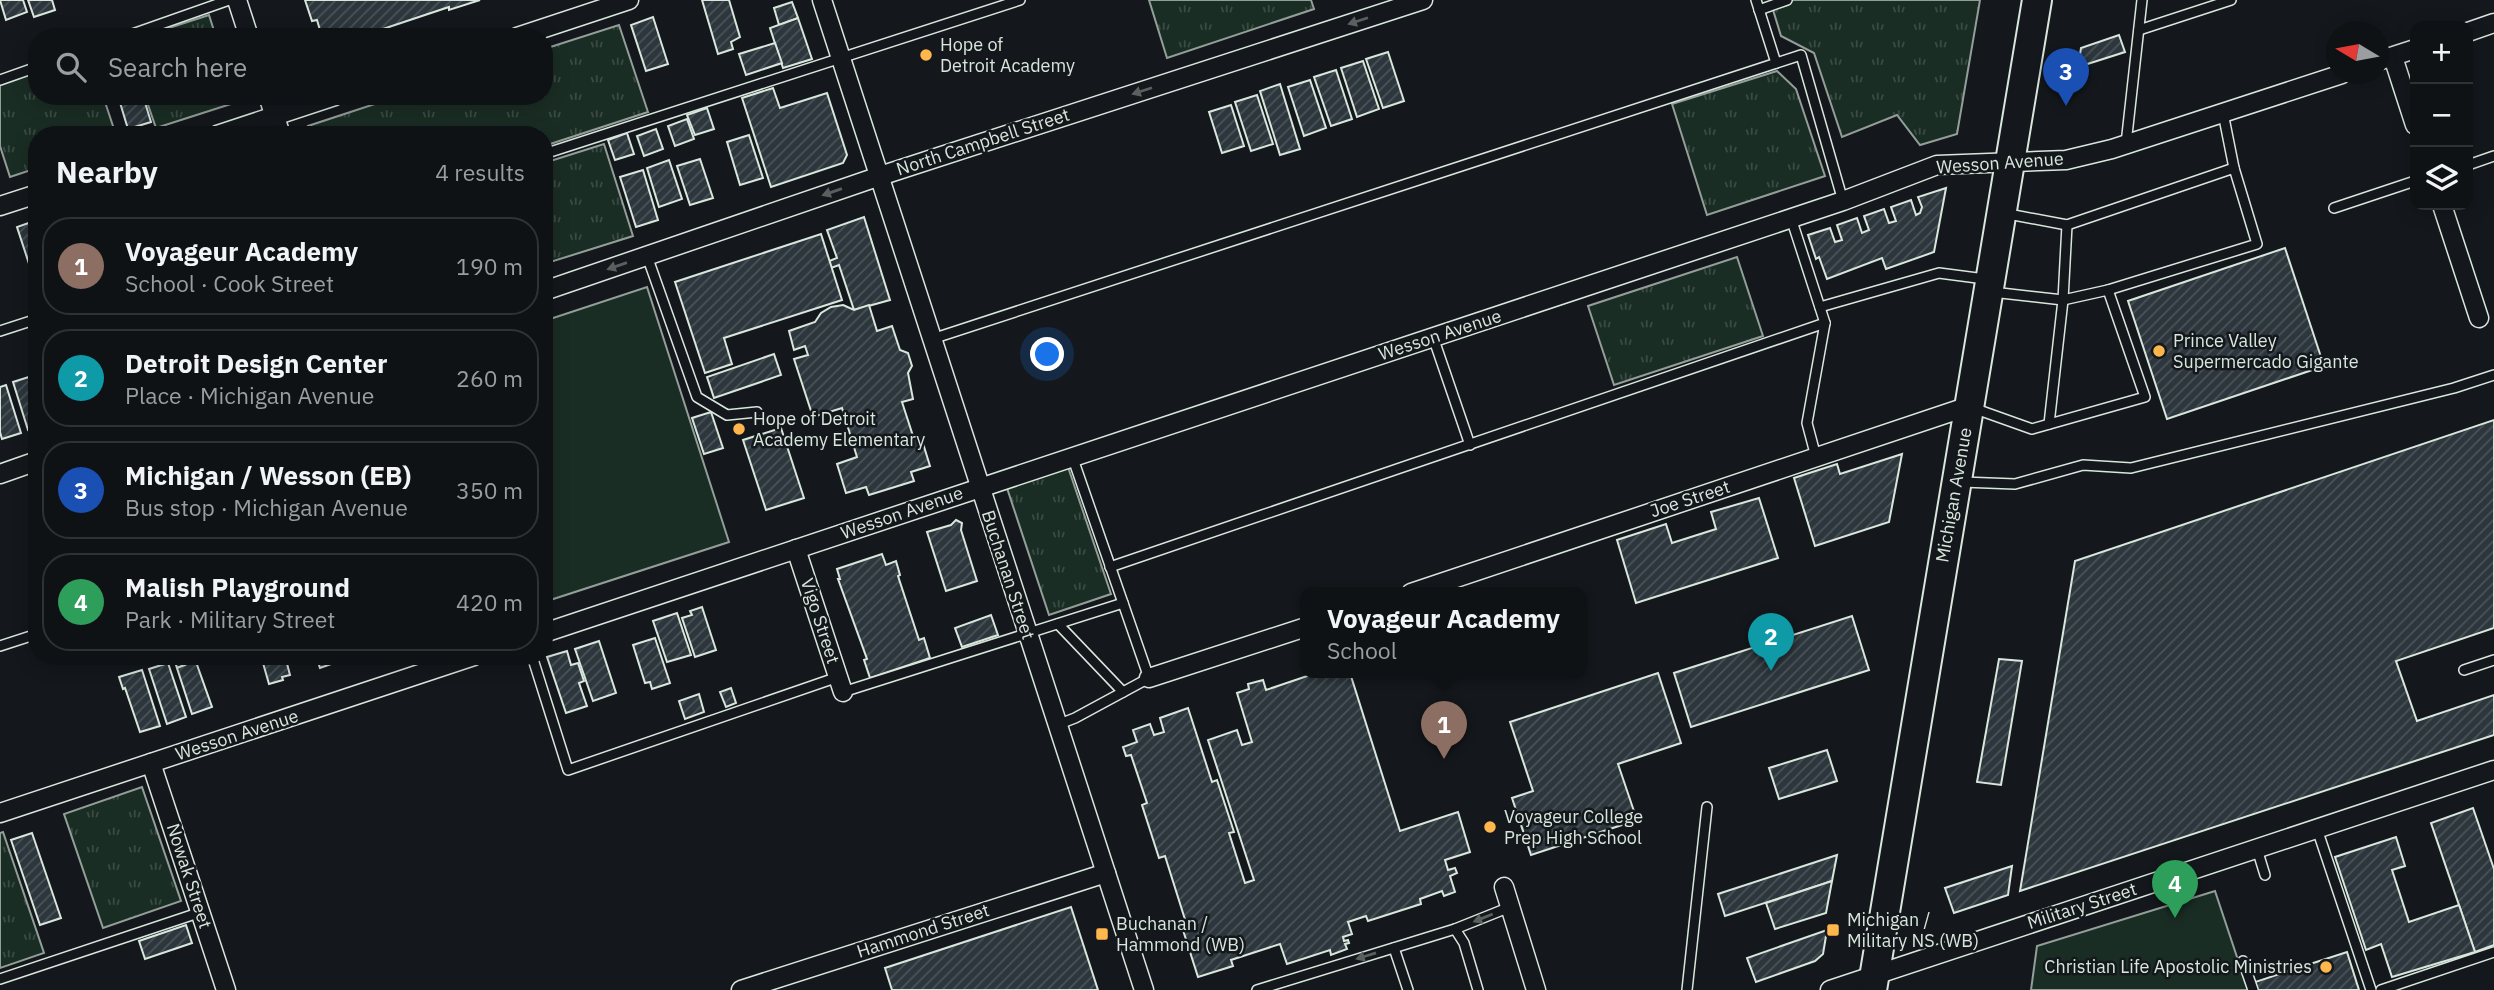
<!DOCTYPE html>
<html lang="en">
<head>
<meta charset="utf-8">
<style>
	body { margin:0; font-family:"IBM Plex Sans",sans-serif; background:#181b1e; color:#f1f3f6 }
	.controls { position:absolute; right:21px; top:21px; display:grid; overflow:hidden; border-radius:14px; box-shadow:0 4px 18px #0003 }
	.controls button { width:63px; height:63px; display:grid; place-items:center; padding:0; border:0; border-bottom:2px solid #2f3234; background:#0f1215; color:#f1f3f6; font:35px sans-serif }
	.compass { position:absolute; left:2326px; top:21px; width:63px; height:63px; border-radius:50%; background:#0f1215; box-shadow:0 4px 18px #0003; rotate:280deg }
	.you { position:absolute; left:1048px; top:355px; width:24px; height:24px; margin:-18px; border:5px solid #fff; border-radius:50%; background:#1a73e8; box-shadow:0 0 0 10px #1a73e833 }
	.badge { display:grid; place-items:center; width:46px; height:46px; border-radius:50%; background:#0b8043; color:#fff; font-size:23px; font-weight:700 }
	.pin { position:absolute; translate:-50% -58px; filter:drop-shadow(0 2px 4px #0008) }
	.pin::after { content:''; position:absolute; top:37px; width:24px; height:21px; background:inherit; clip-path:polygon(0 0,100% 0,50% 100%) }
	.popup { position:absolute; left:1300px; top:587px; width:287px; height:91px; box-sizing:border-box; display:grid; place-content:center; border-radius:14px; background:#0f1215; filter:drop-shadow(0 2px 5px #0005); font-size:23px; white-space:nowrap; color:#9b9ea0 }
	.popup b { font-size:26px; color:#f1f3f6 }
	.popup::after { content:''; position:absolute; left:50%; top:100%; margin-left:-14px; border:14px solid transparent; border-top-color:#0f1215 }
	.list { margin:0; padding:0; list-style:none }
	h2 { display:flex; justify-content:space-between; align-items:center; height:91px; margin:0; padding:0 28px; font-size:30px }
	h2 small { font-size:23px; font-weight:400; color:#9b9ea0 }
	.list li { display:grid; grid-template-columns:46px 1fr auto; gap:21px; align-items:center; box-sizing:border-box; height:98px; margin:0 14px 14px; padding:0 14px; border:2px solid #2f3234; border-radius:28px }
	.list b { display:block; font-size:26px; white-space:nowrap }
	.list p { margin:0; font-size:23px; white-space:nowrap; color:#9b9ea0 }
	.list em { font-size:23px; font-style:normal; color:#9b9ea0 }
	.icon { flex:none; width:38px; height:38px; fill:none; stroke:currentColor; stroke-width:2; stroke-linecap:round; stroke-linejoin:round }
	.map { position:relative; flex:none; width:2494px; height:990px; overflow:hidden }
	.search { position:absolute; background:#0f1215; box-shadow:0 4px 18px #0003; left:28px; top:28px; width:525px; height:77px; display:flex; align-items:center; gap:18px; box-sizing:border-box; padding:0 24px; border-radius:28px; color:#9b9ea0; font-size:26px }
	.panel { position:absolute; background:#0f1215; box-shadow:0 4px 18px #0003; left:28px; top:126px; width:525px; height:539px; border-radius:28px }
	.map>svg:first-child { display:block }
	.grass { fill:url(#grass-tufts); stroke:#939e99; stroke-width:2 }
	.park { fill:#1a2d24; stroke:#939e99; stroke-width:2 }
	.building { fill:url(#building-hatch); stroke:#d8e6dc; stroke-width:2 }
	.lines { fill:none; stroke-linecap:round; stroke-linejoin:round }
	.lane-casing { stroke:#d8e6dc; stroke-width:12 }
	.street-casing { stroke:#d8e6dc; stroke-width:21 }
	.primary-casing { stroke:#d8e6dc; stroke-width:32 }
	.lane { stroke:#14181c; stroke-width:9 }
	.street { stroke:#14181c; stroke-width:18 }
	.primary { stroke:#14181c; stroke-width:28 }
	.oneway { fill:#59605f }
	.poi-dot { fill:#ffb74d; stroke:#14181c; stroke-width:2.5 }
	.labels { text-anchor:middle; stroke-width:5; stroke-linejoin:round; paint-order:stroke }
	.poi-label { font-size:18px; fill:#d8e6dc; stroke:#14181c; text-anchor:start }
	.street-label { font-size:18px; fill:#d8e6dc; stroke:#14181c }
</style>
</head>
<body>
<div class="map">
<svg width="2494" height="990" viewBox="0 0 2494 990">
	<defs>
		<pattern id="grass-tufts" width="24" height="20" patternUnits="userSpaceOnUse" patternTransform="scale(1.75)"><rect width="24" height="20" fill="#1a2d24"/><path d="M3 7l-1-3M5 7V3M7 7l1-3M15 17l-1-3M17 17v-4M19 17l1-3" fill="none" stroke="#3b4b43"/></pattern>
		<pattern id="building-hatch" width="6" height="6" patternUnits="userSpaceOnUse" patternTransform="scale(1.75)"><rect width="6" height="6" fill="#2c363c"/><path d="M-1 1l2-2M0 6l6-6M5 7l2-2" fill="none" stroke="#4a5358"/></pattern>
	</defs>
	<rect width="100%" height="100%" fill="#14181c"/>
	<!-- grass -->
	<g class="grass">
		<path d="M1149,0H1311L1314,9L1167,58Z"/>
		<path d="M1770,0H1980L1957,134L1920,145L1897,115L1842,137L1814,53L1781,36Z"/>
		<path d="M209,15L216,37H141Z"/>
		<path d="M619,25L648,112L544,146V135H311L308,126L399,96H544V49Z"/>
		<path d="M1777,71L1796,89L1825,176L1707,215L1672,104Z"/>
		<path d="M37,72V96H103L116,135H37V168L10,177L0,146V84Z"/>
		<path d="M145,96H235L237,102L156,128Z"/>
		<path d="M604,144L633,236L544,264V163Z"/>
		<path d="M1737,257L1763,336L1614,385L1588,306Z"/>
		<path d="M1068,467L1111,594L1049,615L1007,488Z"/>
		<path d="M142,787L181,901L103,928L64,814Z"/>
		<path d="M3,832L44,953L0,968V833Z"/>
	</g>
	<!-- park -->
	<g class="park">
		<path d="M647,287L729,542L544,602V321Z"/>
		<path d="M2215,891L2248,990H2031L2037,946Z"/>
	</g>
	<!-- building -->
	<g class="building">
		<path d="M0,0H23L27,12L6,20Z"/>
		<path d="M28,0H52L55,10L34,17Z"/>
		<path d="M305,0H480L449,10V7L359,37H322L317,20L312,21Z"/>
		<path d="M702,0H729L740,37L731,42L733,49L718,54Z"/>
		<path d="M792,2L798,18L779,25L774,8Z"/>
		<path d="M653,17L668,64L646,71L631,25Z"/>
		<path d="M798,18L812,59L783,68L770,28Z"/>
		<path d="M2119,35L2125,52L2078,67L2081,48Z"/>
		<path d="M775,43L782,63L746,75L739,54Z"/>
		<path d="M1388,52L1404,101L1383,108L1366,59Z"/>
		<path d="M1363,61L1379,109L1357,117L1341,68Z"/>
		<path d="M1336,70L1352,119L1331,126L1314,77Z"/>
		<path d="M1310,80L1326,128L1304,136L1288,87Z"/>
		<path d="M1280,84L1300,149L1280,155L1260,91Z"/>
		<path d="M773,88L780,108L827,93L847,155L843,163L771,187L742,98Z"/>
		<path d="M1257,95L1273,144L1251,151L1235,102Z"/>
		<path d="M118,96H143L151,122L128,129Z"/>
		<path d="M1231,105L1244,146L1222,153L1209,112Z"/>
		<path d="M707,108L714,129L695,135L687,115Z"/>
		<path d="M687,119L694,139L675,146L668,126Z"/>
		<path d="M656,129L663,149L644,156L637,136Z"/>
		<path d="M627,133L634,154L615,160L608,140Z"/>
		<path d="M749,135L763,178L740,185L727,142Z"/>
		<path d="M700,159L713,198L690,205L677,166Z"/>
		<path d="M669,160L682,199L659,207L647,168Z"/>
		<path d="M643,170L658,220L636,227L620,177Z"/>
		<path d="M1946,188L1934,252L1886,269L1882,258L1827,279L1819,257L1816,259L1808,235L1830,228L1835,242L1842,240L1837,225L1857,218L1862,233L1869,230L1864,216L1884,209L1889,223L1896,221L1891,207L1911,200L1916,215L1920,213L1922,207L1918,197Z"/>
		<path d="M864,217L890,300L854,310L839,265L831,268L829,261L837,258L827,230Z"/>
		<path d="M37,220V274L33,276L17,227Z"/>
		<path d="M821,234L842,300L724,338L732,364L705,373L675,282Z"/>
		<path d="M2285,248L2324,366L2167,419L2128,301Z"/>
		<path d="M843,305L854,310L869,305L877,331L892,326L900,350L908,353L912,366L908,373L913,399L902,402L914,439L921,437L930,466L911,472L914,481L869,495L866,487L846,493L837,464L857,457L842,408L813,417L794,359L808,355L805,346L794,350L789,331L815,322L821,313L831,307Z"/>
		<path d="M774,354L781,375L714,398L707,377Z"/>
		<path d="M32,376L37,390V427L28,430L13,382Z"/>
		<path d="M6,385L21,433L2,439L0,432V387Z"/>
		<path d="M711,412L723,448L704,454L692,418Z"/>
		<path d="M2494,420V628L2396,661L2417,721L2494,695V735L2020,891L2075,561Z"/>
		<path d="M781,428L804,498L766,510L743,440Z"/>
		<path d="M1902,454L1889,522L1815,546L1794,478L1837,464L1840,474Z"/>
		<path d="M1759,498L1778,558L1636,603L1617,540L1666,524L1672,543L1716,529L1711,512Z"/>
		<path d="M956,520L962,523L961,530L977,581L946,591L927,532L951,525Z"/>
		<path d="M882,554L886,565L896,561L900,575L898,576L919,640L924,638L930,658L870,678L864,660L867,659L838,579H840L837,569Z"/>
		<path d="M702,607L716,650L695,657L682,618L692,615L690,611Z"/>
		<path d="M677,613L691,655L667,662L653,621Z"/>
		<path d="M991,615L998,635L962,647L955,628Z"/>
		<path d="M1852,616L1869,670L1691,727L1674,673Z"/>
		<path d="M655,638L670,683L652,689L650,682L645,683L633,645Z"/>
		<path d="M599,641L616,693L593,701L575,649Z"/>
		<path d="M567,651L571,665L578,663L584,681L579,683L587,706L566,713L547,657Z"/>
		<path d="M173,656H195L196,662L192,663L191,659L183,662L185,665L177,668Z"/>
		<path d="M261,656H285L290,675L282,677L283,680L269,684Z"/>
		<path d="M316,656H338L340,661L320,668Z"/>
		<path d="M346,656H364L348,662Z"/>
		<path d="M191,659L192,663L196,662L212,707L192,714L177,668L185,665L183,662Z"/>
		<path d="M1999,659L2022,661L2001,785L1977,782Z"/>
		<path d="M168,663L186,717L167,724L149,669Z"/>
		<path d="M142,670L160,726L140,732L125,688L123,689L119,677Z"/>
		<path d="M1316,673H1350L1400,831L1458,812L1470,852L1445,860L1448,870L1455,868L1457,873L1450,876L1455,892L1444,896L1442,891L1420,899L1421,904L1368,921L1366,916L1348,922L1352,934L1343,937L1344,941L1348,940L1349,943L1345,944L1347,949L1331,955L1330,950L1287,964L1280,944L1231,960L1233,966L1198,977L1183,930L1188,929L1165,856L1159,858L1142,805L1147,803L1131,755L1126,756L1123,747L1137,742L1133,730L1150,724L1154,735L1164,732L1160,718L1188,708L1212,782L1217,780L1234,832L1229,833L1245,883L1254,880L1208,740L1237,730L1242,745L1252,742L1237,693L1249,689L1248,684L1263,680L1266,690Z"/>
		<path d="M1658,673L1681,743L1618,764L1637,820L1531,855L1512,798L1533,791L1510,722Z"/>
		<path d="M731,688L736,703L726,707L720,692Z"/>
		<path d="M699,694L704,712L685,719L679,701Z"/>
		<path d="M1827,750L1837,781L1779,799L1769,768Z"/>
		<path d="M2473,808L2494,869V945L2475,952L2431,823Z"/>
		<path d="M32,833L61,918L40,925L11,840Z"/>
		<path d="M2396,837L2405,866L2392,870L2409,922L2459,905L2475,952L2392,977L2381,944L2366,950L2335,857Z"/>
		<path d="M1837,855L1832,881L1725,916L1718,894Z"/>
		<path d="M2012,866L2008,895L1954,913L1945,888Z"/>
		<path d="M1832,881L1826,913L1775,929L1766,903Z"/>
		<path d="M1071,907L1098,990H892L885,968Z"/>
		<path d="M186,925L192,943L145,959L139,941Z"/>
		<path d="M1827,930L1823,954L1815,961L1756,982L1747,958Z"/>
		<path d="M2347,952L2359,990H2255L2252,983Z"/>
	</g>
	<g class="lines">
		<defs>
			<g id="lane">
				<path d="M1756,0L1776,63"/>
				<path d="M1759,10L1787,0"/>
				<path d="M2139,30L2231,0"/>
				<path d="M124,37L229,0"/>
				<path d="M0,80L37,67"/>
				<path d="M2223,113L2234,168"/>
				<path d="M2126,144L2142,0"/>
				<path d="M544,154L1020,0"/>
				<path d="M2468,165L2494,156"/>
				<path d="M2334,208L2415,181"/>
				<path d="M1791,218L1825,323L1807,423L1816,457"/>
				<path d="M647,256L697,397L727,415L757,412"/>
				<path d="M1992,292L2063,300L2108,290L2257,244L2234,168L2067,225L2003,213"/>
				<path d="M1820,307L1939,273L1985,279"/>
				<path d="M0,331L37,319"/>
				<path d="M1433,337L1470,445"/>
				<path d="M932,339L1801,55L1843,201"/>
				<path d="M1973,408L2032,429L2145,397L2108,290"/>
				<path d="M2049,424L2063,300L2067,225"/>
				<path d="M1962,482L2015,484L2083,465L2131,468L2454,388L2494,375"/>
				<path d="M1110,567L1825,323"/>
				<path d="M1058,624L1123,692"/>
				<path d="M0,646L37,634"/>
				<path d="M532,656L568,770L838,677"/>
				<path d="M2464,670L2494,660"/>
				<path d="M843,692L1123,603"/>
				<path d="M1057,725L1075,718L1149,678L1072,456"/>
				<path d="M2317,829L2371,990"/>
				<path d="M2257,849L2265,875"/>
				<path d="M1455,929L1464,943L1478,990"/>
				<path d="M1394,948L1408,990"/>
				<path d="M2243,961L2253,990"/>
				<path d="M0,979L201,912"/>
				<path d="M1257,990L1455,929L1510,907"/>
				<path d="M1687,990L1707,807"/>
				<path d="M2381,990L2494,952"/>
			</g>
			<g id="street">
				<path d="M237,0L249,37"/>
				<path d="M822,0L1144,990"/>
				<path d="M2468,32L2494,23"/>
				<path d="M517,37L629,0"/>
				<path d="M2393,57L2415,125"/>
				<path d="M2378,61L2415,49"/>
				<path d="M268,96L281,135"/>
				<path d="M217,135L335,96"/>
				<path d="M2442,205L2479,318"/>
				<path d="M0,206L37,194"/>
				<path d="M544,291L880,176L1423,0"/>
				<path d="M0,474L37,461"/>
				<path d="M796,549L843,692"/>
				<path d="M1411,593L1969,406"/>
				<path d="M544,633L1843,201L1937,165L2066,160L2112,149L2342,74"/>
				<path d="M1149,678L1306,627"/>
				<path d="M151,763L226,990"/>
				<path d="M0,813L474,656"/>
				<path d="M1504,887L1536,990"/>
				<path d="M741,990L1106,873"/>
				<path d="M1830,990L2494,770"/>
			</g>
			<path id="primary" d="M1872,990L2037,0"/>
		</defs>
		<!-- lane casing -->
		<use href="#lane" class="lane-casing"/>
		<!-- street casing -->
		<use href="#street" class="street-casing"/>
		<!-- primary casing -->
		<use href="#primary" class="primary-casing"/>
		<!-- lane -->
		<use href="#lane" class="lane"/>
		<!-- street -->
		<use href="#street" class="street"/>
		<!-- primary -->
		<use href="#primary" class="primary"/>
	</g>
	<!-- one-way arrows -->
	<defs><path id="oneway-solid" d="M-6-.8H1V-3.2L6.5 0L1 3.2V.8H-6Z" transform="scale(1.75)"/></defs>
	<g class="oneway">
		<use href="#oneway-solid" transform="translate(1358 21) rotate(162)"/>
		<use href="#oneway-solid" transform="translate(1142 91) rotate(162)"/>
		<use href="#oneway-solid" transform="translate(832 192) rotate(161)"/>
		<use href="#oneway-solid" transform="translate(617 266) rotate(161)"/>
		<use href="#oneway-solid" transform="translate(1483 918) rotate(158)"/>
		<use href="#oneway-solid" transform="translate(1366 956) rotate(163)"/>
	</g>
	<!-- markers -->
	<g class="poi-dot">
		<circle cx="926" cy="55" r="7"/>
		<circle cx="2159" cy="351" r="7"/>
		<circle cx="739" cy="429" r="7"/>
		<circle cx="1490" cy="827" r="7"/>
		<rect x="1826" y="923" width="14" height="14" rx="3.5"/>
		<rect x="1095" y="927" width="14" height="14" rx="3.5"/>
		<circle cx="2326" cy="967" r="7"/>
	</g>
	<g class="labels">
		<!-- poi labels -->
		<g class="poi-label">
			<text x="940" y="51">Hope of<tspan x="940" dy="21">Detroit Academy</tspan></text>
			<text x="2173" y="347">Prince Valley<tspan x="2173" dy="21">Supermercado Gigante</tspan></text>
			<text x="753" y="425">Hope of Detroit<tspan x="753" dy="21">Academy Elementary</tspan></text>
			<text x="1504" y="823">Voyageur College<tspan x="1504" dy="21">Prep High School</tspan></text>
			<text x="1847" y="926">Michigan /<tspan x="1847" dy="21">Military NS (WB)</tspan></text>
			<text x="1116" y="930">Buchanan /<tspan x="1116" dy="21">Hammond (WB)</tspan></text>
			<text x="2312" y="973" text-anchor="end">Christian Life Apostolic Ministries</text>
		</g>
		<!-- street labels -->
		<g class="street-label">
			<text transform="translate(983 142) rotate(-18)" y="6">North Campbell Street</text>
			<text transform="translate(2000 163) rotate(-4)" y="6">Wesson Avenue</text>
			<text transform="translate(1440 335) rotate(-18)" y="6">Wesson Avenue</text>
			<text transform="translate(1954 495) rotate(-80)" y="6">Michigan Avenue</text>
			<text transform="translate(1690 499) rotate(-18)" y="6">Joe Street</text>
			<text transform="translate(902 513) rotate(-19)" y="6">Wesson Avenue</text>
			<text transform="translate(1008 575) rotate(72)" y="6">Buchanan Street</text>
			<text transform="translate(820 621) rotate(72)" y="6">Vigo Street</text>
			<text transform="translate(237 735) rotate(-18)" y="6">Wesson Avenue</text>
			<text transform="translate(189 876) rotate(72)" y="6">Nowak Street</text>
			<text transform="translate(2082 906) rotate(-18)" y="6">Military Street</text>
			<text transform="translate(923 931) rotate(-18)" y="6">Hammond Street</text>
		</g>
	</g>
</svg>
<div class="controls">
<button>+</button>
<button>−</button>
<button><svg class="icon" aria-label="layers" viewBox="0 0 24 24"><path d="M12 4l9 5-9 5-9-5zM3 14l9 5 9-5"/></svg></button>
</div>
<svg class="compass" viewBox="-18 -18 36 36"><path d="M0-13l5 13h-10z" fill="#e53935"/><path d="M0 13l5-13h-10z" fill="#9b9ea0"/></svg>
<div class="you"></div>
<div class="pin badge" style="left:1444px;top:759px;background:#8d6e63">1</div>
<div class="popup"><b>Voyageur Academy</b>School</div>
<div class="pin badge" style="left:1771px;top:671px;background:#0f9aa8">2</div>
<div class="pin badge" style="left:2066px;top:106px;background:#1a4fb4">3</div>
<div class="pin badge" style="left:2175px;top:918px;background:#2e9e5b">4</div>
<div class="search"><svg class="icon" aria-label="search" viewBox="0 0 24 24"><circle cx="10" cy="10" r="6"/><path d="M15 15l6 6"/></svg>Search here</div>
<section class="panel">
<h2>Nearby<small>4 results</small></h2>
<ul class="list">
<li><span class="badge" style="background:#8d6e63">1</span><div><b>Voyageur Academy</b><p>School · Cook Street</p></div><em>190 m</em></li>
<li><span class="badge" style="background:#0f9aa8">2</span><div><b>Detroit Design Center</b><p>Place · Michigan Avenue</p></div><em>260 m</em></li>
<li><span class="badge" style="background:#1a4fb4">3</span><div><b>Michigan / Wesson (EB)</b><p>Bus stop · Michigan Avenue</p></div><em>350 m</em></li>
<li><span class="badge" style="background:#2e9e5b">4</span><div><b>Malish Playground</b><p>Park · Military Street</p></div><em>420 m</em></li>
</ul>
</section>
</div>
</body>
</html>
